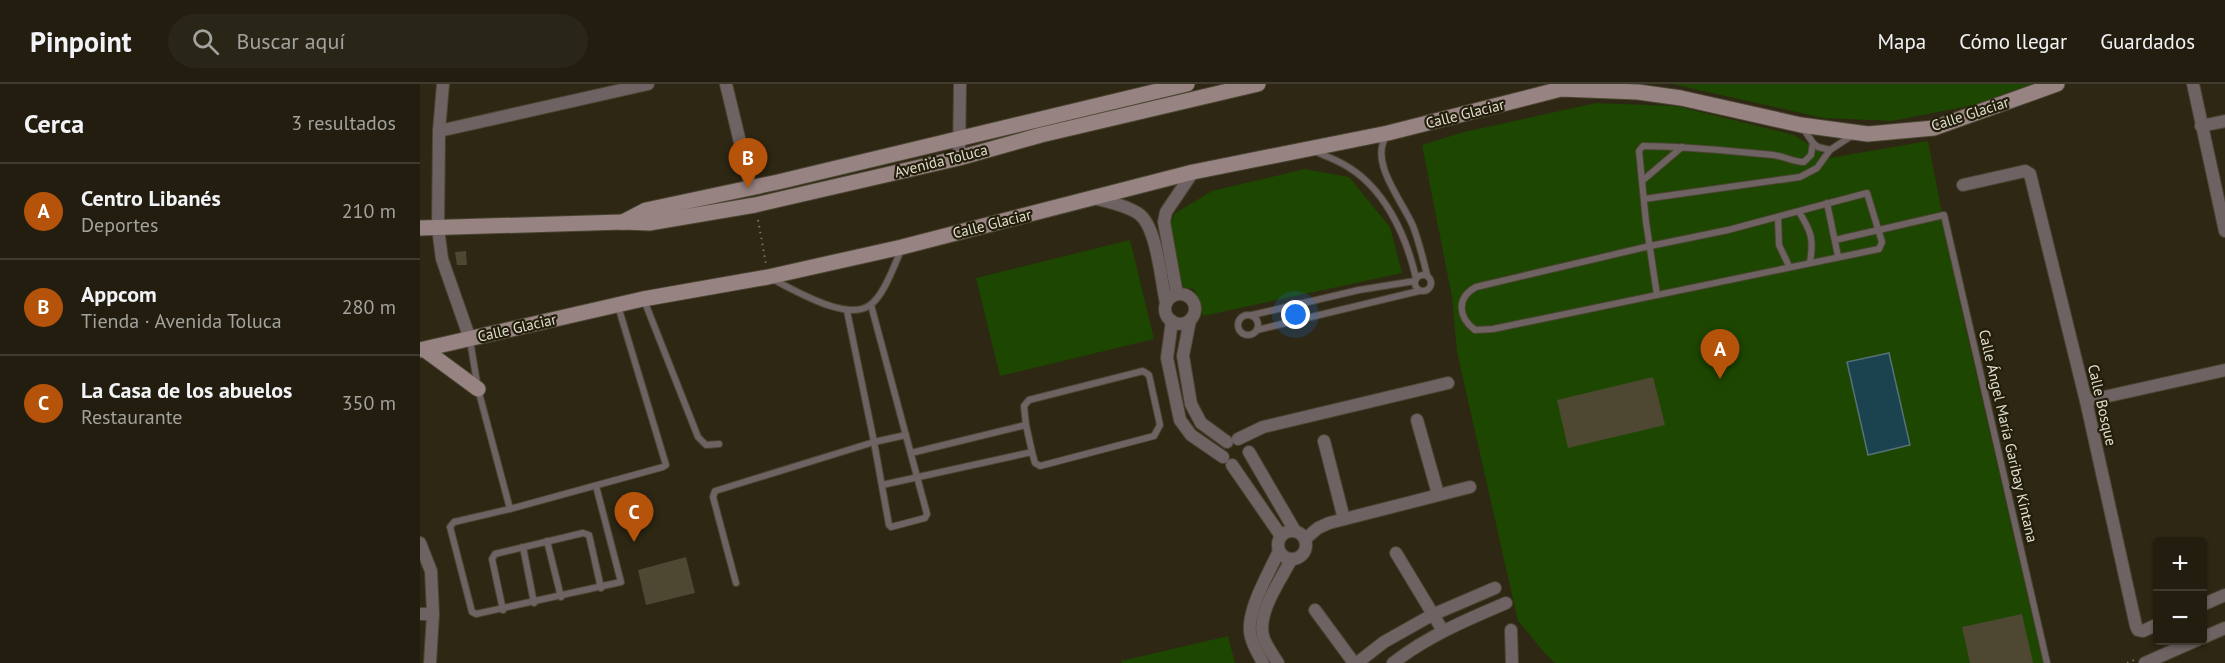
<!DOCTYPE html>
<html lang="es">
<head>
<meta charset="utf-8">
<style>
	body { margin:0; font-family:"PT Sans",sans-serif; background:#2a2617; color:#f1f3f6 }
	.controls { position:absolute; right:18px; bottom:18px; display:grid; overflow:hidden; border-radius:6px; box-shadow:0 2px 4px #0004 }
	.controls button { width:54px; height:54px; display:grid; place-items:center; padding:0; border:0; border-bottom:2px solid #3f3b2e; background:#221d0e; color:#f1f3f6; font:30px sans-serif }
	.you { position:absolute; left:876px; top:231px; width:21px; height:21px; margin:-15px; border:4px solid #fff; border-radius:50%; background:#1a73e8; box-shadow:0 0 0 9px #1a73e833 }
	.badge { display:grid; place-items:center; width:39px; height:39px; border-radius:50%; background:#b45309; color:#fff; font-size:20px; font-weight:700 }
	.pin { position:absolute; translate:-50% -50px; filter:drop-shadow(0 2px 3px #0008) }
	.pin::after { content:''; position:absolute; top:32px; width:21px; height:18px; background:inherit; clip-path:polygon(0 0,100% 0,50% 100%) }
	.list { margin:0; padding:0; list-style:none }
	h2 { display:flex; justify-content:space-between; align-items:center; height:78px; margin:0; padding:0 24px; font-size:26px }
	h2 small { font-size:20px; font-weight:400; color:#a2a29e }
	.list li { display:grid; grid-template-columns:39px 1fr auto; gap:18px; align-items:center; box-sizing:border-box; height:96px; padding:0 24px; border-top:2px solid #3f3b2e }
	.list b { display:block; font-size:22px; white-space:nowrap }
	.list p { margin:0; font-size:20px; white-space:nowrap; color:#a2a29e }
	.list em { font-size:20px; font-style:normal; color:#a2a29e }
	.icon { flex:none; width:33px; height:33px; fill:none; stroke:currentColor; stroke-width:2; stroke-linecap:round; stroke-linejoin:round }
	.map { position:relative; flex:none; width:1805px; height:579px; overflow:hidden }
	header { display:flex; align-items:center; gap:36px; box-sizing:border-box; height:84px; padding:0 30px; background:#221d0e; border-bottom:2px solid #3f3b2e }
	header strong { font-size:28px }
	nav { display:flex; gap:33px; margin-inline-start:auto; font-size:21px }
	.search { width:420px; height:54px; background:#2a2617; display:flex; align-items:center; gap:15px; box-sizing:border-box; padding:0 21px; border-radius:33px; color:#a2a29e; font-size:22px }
	main { display:flex }
	aside { flex:1; background:#221d0e }
	.map>svg:first-child { display:block }
	.green { fill:#1d4600 }
	.water { fill:#1b434f; stroke:#567176; stroke-width:1.5 }
	.building { fill:#4e4833 }
	.lines { fill:none; stroke-linecap:round; stroke-linejoin:round }
	.lane-casing { stroke:#4a4431; stroke-width:8 }
	.street-casing { stroke:#4a4431; stroke-width:14 }
	.secondary-casing { stroke:#4a4431; stroke-width:17 }
	.path { stroke:#7a7665; stroke-width:2; stroke-dasharray:1.5 4.5; stroke-linecap:butt }
	.lane { stroke:#6e6262; stroke-width:6 }
	.street { stroke:#6e6262; stroke-width:12 }
	.secondary { stroke:#968382; stroke-width:15 }
	.labels { text-anchor:middle; stroke-width:4.5; stroke-linejoin:round; paint-order:stroke }
	.street-label { font-size:15px; fill:#e0ddd1; stroke:#231e0a }
</style>
</head>
<body>
<header>
<strong>Pinpoint</strong>
<div class="search"><svg class="icon" aria-label="search" viewBox="0 0 24 24"><circle cx="10" cy="10" r="6"/><path d="M15 15l6 6"/></svg>Buscar aquí</div>
<nav><a>Mapa</a><a>Cómo llegar</a><a>Guardados</a></nav>
</header>
<main>
<aside>
<h2>Cerca<small>3 resultados</small></h2>
<ul class="list">
<li><span class="badge">A</span><div><b>Centro Libanés</b><p>Deportes</p></div><em>210 m</em></li>
<li><span class="badge">B</span><div><b>Appcom</b><p>Tienda · Avenida Toluca</p></div><em>280 m</em></li>
<li><span class="badge">C</span><div><b>La Casa de los abuelos</b><p>Restaurante</p></div><em>350 m</em></li>
</ul>
</aside>
<div class="map">
<svg width="1805" height="579" viewBox="0 0 1805 579">
	<rect width="100%" height="100%" fill="#2d2713"/>
	<!-- green -->
	<g class="green">
		<path d="M1252,0H1611L1554,21L1472,37L1403,34Z"/>
		<path d="M1176,19L1256,22L1374,51L1410,74L1508,57L1539,216L1623,579H1135C1121,567 1111,551 1098,537L1037,268L1032,213L1002,61L1044,48Z"/>
		<path d="M885,85L929,93L970,143L982,189L783,232L774,205L763,203L750,142L754,130L792,107Z"/>
		<path d="M710,156L734,255L580,292L556,194Z"/>
		<path d="M808,552L815,579H702L701,577Z"/>
	</g>
	<!-- water -->
	<path class="water" d="M1469,269L1490,361L1448,371L1427,278Z"/>
	<!-- building -->
	<g class="building">
		<path d="M46,167L47,181H37L35,168Z"/>
		<path d="M1233,293L1245,341L1148,364L1137,316Z"/>
		<path d="M266,473L275,509L226,521L218,486Z"/>
		<path d="M1602,530L1613,579H1550L1542,543Z"/>
	</g>
	<g class="lines">
		<defs>
			<g id="lane">
				<path d="M966,53C949,78 983,118 993,142C999,158 1003,174 1007,191"/>
				<path d="M1393,59L1398,63L1410,66"/>
				<path d="M894,67C903,71 914,75 923,80C964,102 986,151 996,194"/>
				<path d="M1222,97L1262,63"/>
				<path d="M1447,109L1462,158L1459,165L1073,245L1055,246C1038,233 1036,214 1056,203L1230,162L1308,146Z"/>
				<path d="M1224,115L1380,93L1397,84L1410,66L1433,51"/>
				<path d="M1407,119L1418,172"/>
				<path d="M1379,128C1391,147 1394,155 1390,178"/>
				<path d="M1358,133L1359,161L1369,182"/>
				<path d="M1415,156L1524,131L1627,579"/>
				<circle cx="1003" cy="199" r="8"/>
				<path d="M354,196C376,207 428,238 450,221C464,212 475,179 482,164"/>
				<path d="M1237,211L1226,138L1219,67L1223,62C1266,62 1309,67 1353,71C1364,72 1373,78 1384,78L1391,71L1393,59L1383,44"/>
				<path d="M224,216L278,353L286,361L299,360"/>
				<path d="M427,227L454,358L469,441L471,443L505,434L507,430L451,221"/>
				<circle cx="828" cy="241" r="10"/>
				<path d="M832,231L939,206L995,197"/>
				<path d="M837,246L999,207"/>
				<path d="M50,256L58,305L90,425L243,383L246,381L198,222"/>
				<path d="M606,341L612,368"/>
				<path d="M462,401L612,368L615,379L620,382L734,352L740,341L729,291L723,287L609,316L604,322L606,341L491,369"/>
				<path d="M90,425L34,438L30,443L52,528L56,530L201,498L176,402"/>
				<path d="M127,457L141,513"/>
				<path d="M103,463L114,519"/>
				<path d="M316,499L293,413L295,407L454,358L486,351"/>
				<path d="M83,526L72,475L75,470L163,449L169,451L181,504"/>
			</g>
			<g id="street">
				<path d="M23,0L19,47L18,144L22,175L50,255"/>
				<path d="M306,0L331,104"/>
				<path d="M1773,0L1805,147"/>
				<path d="M1781,42L1805,37"/>
				<path d="M19,47L228,0"/>
				<path d="M539,74L540,0"/>
				<path d="M1543,101L1605,87L1610,90L1666,317L1716,542L1718,546L1723,547L1738,540"/>
				<path d="M673,114C688,118 706,121 719,130C737,143 741,197 746,219"/>
				<path d="M757,210L744,138L746,128L773,88"/>
				<circle cx="760" cy="225" r="15"/>
				<path d="M770,236L763,272L771,320L781,339L807,358"/>
				<path d="M752,237L747,274L760,336L771,351L803,373"/>
				<path d="M1666,317L1805,286"/>
				<path d="M997,336L1018,410"/>
				<path d="M818,355L843,343L1028,299"/>
				<path d="M904,357L924,435"/>
				<path d="M829,368L875,447"/>
				<path d="M812,381L861,452"/>
				<circle cx="872" cy="461" r="14"/>
				<path d="M885,455L898,444L909,439L1050,403"/>
				<path d="M0,459L11,487L13,530L10,579"/>
				<path d="M976,469L1023,547"/>
				<path d="M1782,521L1805,511"/>
				<path d="M895,526L934,579"/>
				<path d="M0,530H13"/>
				<path d="M1091,546L1092,579"/>
				<path d="M1782,554L1805,544"/>
				<path d="M843,579C839,571 833,562 831,553C824,530 849,489 859,467"/>
				<path d="M858,579C853,571 847,563 844,555C835,531 860,497 871,476"/>
				<path d="M937,579L964,558L1012,531L1075,504"/>
				<path d="M973,579C1008,552 1046,536 1086,519"/>
				<path d="M1725,579L1777,556"/>
			</g>
			<g id="secondary">
				<path d="M203,138L226,126L358,98L767,0"/>
				<path d="M0,144L203,138L229,139L335,121L539,74L621,51L838,0"/>
				<path d="M0,266L223,215L348,193L482,163L773,88L968,49L1141,5L1218,8L1261,14L1381,41L1448,50L1514,44L1637,0"/>
				<path d="M5,266L58,305"/>
			</g>
		</defs>
		<!-- lane casing -->
		<use href="#lane" class="lane-casing"/>
		<!-- street casing -->
		<use href="#street" class="street-casing"/>
		<!-- secondary casing -->
		<use href="#secondary" class="secondary-casing"/>
		<!-- path -->
		<g class="path">
			<path d="M338,136L346,180"/>
			<path d="M1707,579L1714,576"/>
		</g>
		<!-- lane -->
		<use href="#lane" class="lane"/>
		<!-- street -->
		<use href="#street" class="street"/>
		<!-- secondary -->
		<use href="#secondary" class="secondary"/>
	</g>
	<g class="labels">
		<!-- street labels -->
		<g class="street-label">
			<text transform="translate(1045 30) rotate(-14)" y="5">Calle Glaciar</text>
			<text transform="translate(1550 30) rotate(-18)" y="5">Calle Glaciar</text>
			<text transform="translate(521 77) rotate(-14)" y="5">Avenida Toluca</text>
			<text transform="translate(572 140) rotate(-14)" y="5">Calle Glaciar</text>
			<text transform="translate(97 244) rotate(-13)" y="5">Calle Glaciar</text>
			<text transform="translate(1682 321) rotate(77)" y="5">Calle Bosque</text>
			<text transform="translate(1588 352) rotate(77)" y="5">Calle Ángel María Garibay Kintana</text>
		</g>
	</g>
</svg>
<div class="controls">
<button>+</button>
<button>−</button>
</div>
<div class="you"></div>
<div class="pin badge" style="left:1300px;top:295px">A</div>
<div class="pin badge" style="left:328px;top:104px">B</div>
<div class="pin badge" style="left:214px;top:458px">C</div>
</div>
</main>
</body>
</html>
